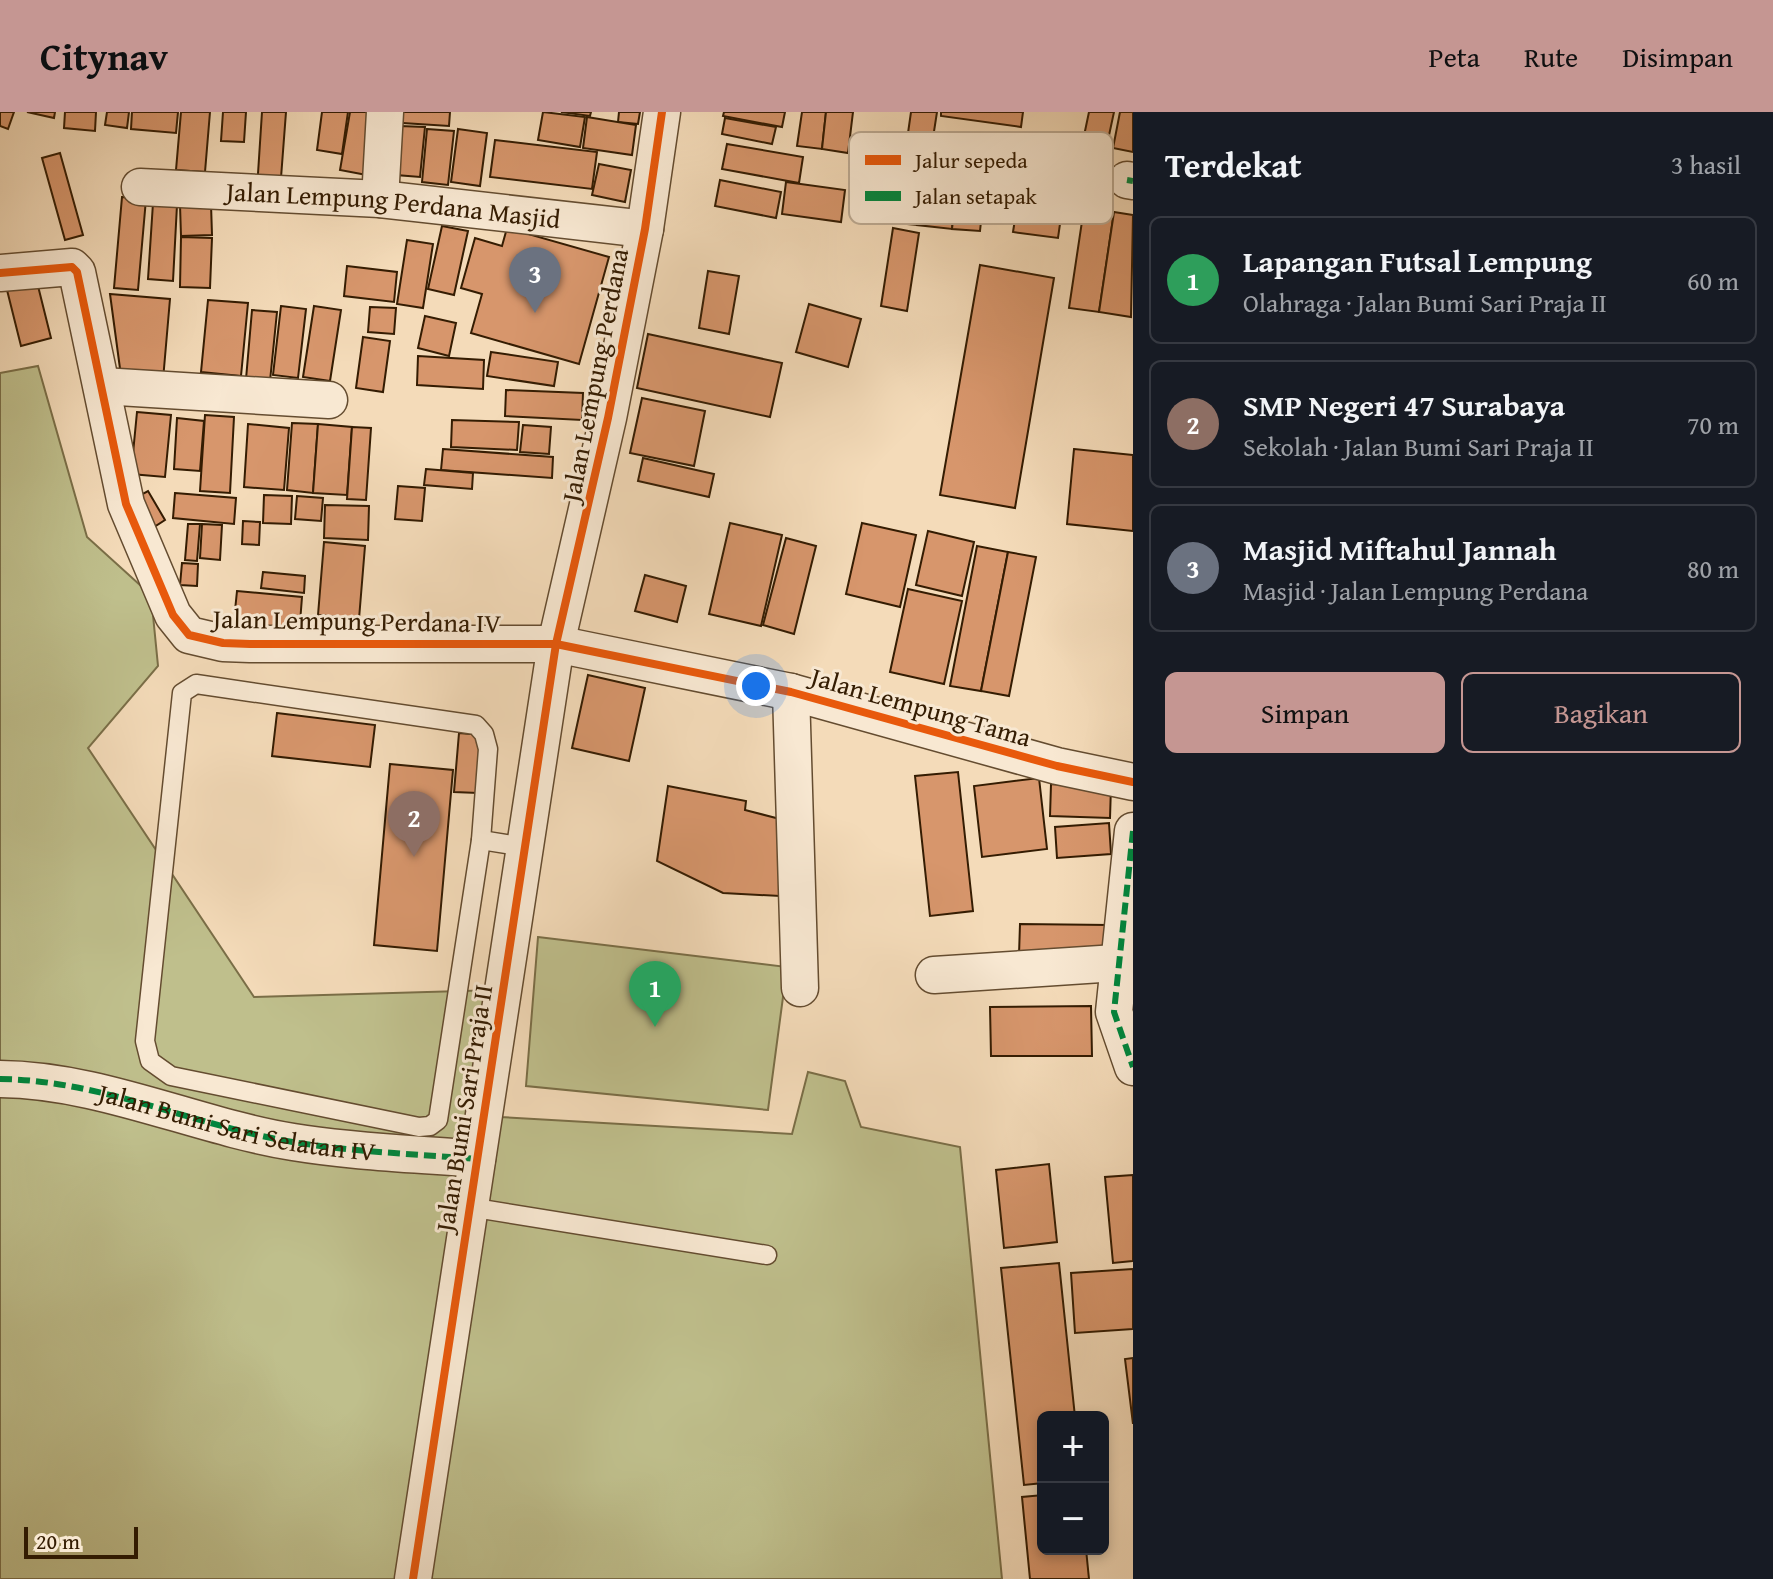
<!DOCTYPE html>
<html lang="id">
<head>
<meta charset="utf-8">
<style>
	body { margin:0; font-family:"Gentium Book Plus",serif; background:#20242c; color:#f1f3f6 }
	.controls { position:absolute; right:24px; bottom:24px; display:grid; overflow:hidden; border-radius:12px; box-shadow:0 4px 12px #0003 }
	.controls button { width:72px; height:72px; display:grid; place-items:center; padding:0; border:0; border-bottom:2px solid #363941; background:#171b24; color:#f1f3f6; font:40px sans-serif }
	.scale { position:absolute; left:24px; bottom:20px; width:114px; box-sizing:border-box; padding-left:8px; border:4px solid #341c02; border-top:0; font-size:22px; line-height:28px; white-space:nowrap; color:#341c02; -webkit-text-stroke:6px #f8e8d2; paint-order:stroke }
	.you { position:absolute; left:756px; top:574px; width:28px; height:28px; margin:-20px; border:6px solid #fff; border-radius:50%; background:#1a73e8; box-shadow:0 0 0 12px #1a73e833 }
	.badge { display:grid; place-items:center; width:52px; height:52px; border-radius:50%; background:#c59692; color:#fff; font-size:26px; font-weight:700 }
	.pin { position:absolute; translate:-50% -66px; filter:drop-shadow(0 2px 4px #0008) }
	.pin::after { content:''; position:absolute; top:42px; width:28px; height:24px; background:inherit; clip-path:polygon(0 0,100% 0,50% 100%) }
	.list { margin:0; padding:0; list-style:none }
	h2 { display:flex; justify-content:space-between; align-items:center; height:104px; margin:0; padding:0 32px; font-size:34px }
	h2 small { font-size:26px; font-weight:400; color:#9ea1a6 }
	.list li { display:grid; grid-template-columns:52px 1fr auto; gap:24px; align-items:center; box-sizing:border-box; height:128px; margin:0 16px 16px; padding:0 16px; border:2px solid #363941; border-radius:12px }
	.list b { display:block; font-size:30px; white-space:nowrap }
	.list p { margin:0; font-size:26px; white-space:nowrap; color:#9ea1a6 }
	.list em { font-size:26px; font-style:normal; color:#9ea1a6 }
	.actions { display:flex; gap:16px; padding:24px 32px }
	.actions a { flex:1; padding:18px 0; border:2px solid #c59692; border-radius:12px; text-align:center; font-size:28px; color:#c59692 }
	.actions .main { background:#c59692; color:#111 }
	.map { position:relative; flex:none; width:1133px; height:1467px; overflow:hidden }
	header { display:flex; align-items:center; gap:48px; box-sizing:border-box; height:112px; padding:0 40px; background:#c59692; color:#111 }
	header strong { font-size:38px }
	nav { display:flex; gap:44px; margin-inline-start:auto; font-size:28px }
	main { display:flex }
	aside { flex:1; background:#171b24 }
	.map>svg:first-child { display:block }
	.green { fill:#bfbf8c; stroke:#7a6e47; stroke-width:2 }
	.building { fill:#d7966c; stroke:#341c02; stroke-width:2 }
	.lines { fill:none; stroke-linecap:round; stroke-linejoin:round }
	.service-casing { stroke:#644c30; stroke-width:21 }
	.minor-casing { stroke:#644c30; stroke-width:39 }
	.service { stroke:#f8e8d2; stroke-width:18 }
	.minor { stroke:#f8e8d2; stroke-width:36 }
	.quiet { stroke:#00873e; stroke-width:6; stroke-dasharray:12 6; stroke-linecap:butt }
	.cycleway-casing { stroke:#f8e8d2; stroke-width:13 }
	.cycleway { stroke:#e8590c; stroke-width:8 }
	.labels { text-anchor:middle; stroke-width:6; stroke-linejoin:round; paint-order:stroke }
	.street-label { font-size:26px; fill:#341c02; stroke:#f8e8d2 }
	.key { fill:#f8e8d2; stroke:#bdab94; stroke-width:2 }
	.key-label { font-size:22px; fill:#341c02 }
</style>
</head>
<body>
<header>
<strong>Citynav</strong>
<nav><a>Peta</a><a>Rute</a><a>Disimpan</a></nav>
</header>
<main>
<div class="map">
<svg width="1133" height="1467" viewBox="0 0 1133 1467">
	<rect width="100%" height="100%" fill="#f4dbb9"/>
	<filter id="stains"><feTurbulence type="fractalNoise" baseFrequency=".0025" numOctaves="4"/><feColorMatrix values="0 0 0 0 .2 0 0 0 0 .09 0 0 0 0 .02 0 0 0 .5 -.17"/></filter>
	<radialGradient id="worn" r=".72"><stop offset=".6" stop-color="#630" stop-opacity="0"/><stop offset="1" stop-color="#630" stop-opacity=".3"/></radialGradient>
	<!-- green -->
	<g class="green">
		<path d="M38,254L87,425L151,483L158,554L88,636L254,885L496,878L500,1005L792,1022L808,960L845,969L861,1015L960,1035L1002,1467H0V261Z"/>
		<path d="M538,825L787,855L768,998L526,974Z"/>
	</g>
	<!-- building -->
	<g class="building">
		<path d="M0,0H14L8,17L0,14Z"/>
		<path d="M27,0H55L54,6Z"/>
		<path d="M65,0H96L95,19L64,16Z"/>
		<path d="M107,0H129L127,16L105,13Z"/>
		<path d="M132,0H178L176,21L131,17Z"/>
		<path d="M181,0H210L205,60L176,58Z"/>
		<path d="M223,0H246L244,30L221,29Z"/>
		<path d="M262,0H286L280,79L257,77Z"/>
		<path d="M322,0H348L342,42L317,38Z"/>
		<path d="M350,0H373L372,64L340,58Z"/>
		<path d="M387,0H450L449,14L387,10Z"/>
		<path d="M543,0L585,5L580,35L538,28Z"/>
		<path d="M561,0H591L590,4Z"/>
		<path d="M619,0H640L638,12L618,10Z"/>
		<path d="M724,0H785L782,15L723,4Z"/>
		<path d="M802,0H826L822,37L797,34Z"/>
		<path d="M826,0H853L848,41L822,37Z"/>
		<path d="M911,0H937L929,52L904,49Z"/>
		<path d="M941,0H1023L1021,15L941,4Z"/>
		<path d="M1089,0H1114L1105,42L1081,38Z"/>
		<path d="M1120,0H1133V40L1113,36Z"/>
		<path d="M587,5L636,13L632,43L583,36Z"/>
		<path d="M725,6L776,15L772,32L722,22Z"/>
		<path d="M400,14L425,15L420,65L396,63Z"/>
		<path d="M427,17L454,19L448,73L422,70Z"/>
		<path d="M458,17L487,21L480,74L451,70Z"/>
		<path d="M495,28L597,40L592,77L490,65Z"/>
		<path d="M727,32L803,45L799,71L722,57Z"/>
		<path d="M60,41L83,123L65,128L42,46Z"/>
		<path d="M599,52L631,58L625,90L592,83Z"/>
		<path d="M903,54L923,56L917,113L897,111Z"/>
		<path d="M923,56L958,60L952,117L917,113Z"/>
		<path d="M958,60L986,63L980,119L952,117Z"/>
		<path d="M1022,63L1066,70L1058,126L1013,120Z"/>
		<path d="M720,68L781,80L776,106L715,94Z"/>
		<path d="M786,70L845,78L841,110L782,102Z"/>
		<path d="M122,85L146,87L138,178L114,176Z"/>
		<path d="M153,91L177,93L173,169L148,167Z"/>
		<path d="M211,92L212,123L181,124L180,93Z"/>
		<path d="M1084,96L1114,100L1099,200L1069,196Z"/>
		<path d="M1114,100L1133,103L1131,205L1099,200Z"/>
		<path d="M442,114L468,119L454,183L428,177Z"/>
		<path d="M507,116L609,145L579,252L471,221L482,182L461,176L475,126L502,134Z"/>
		<path d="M893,116L919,121L907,199L881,194Z"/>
		<path d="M181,125L212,126L210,176L180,175Z"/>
		<path d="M407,128L433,132L423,196L397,192Z"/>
		<path d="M980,153L1054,166L1015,396L940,383Z"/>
		<path d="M347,154L397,160L394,190L344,184Z"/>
		<path d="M708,159L739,164L729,222L699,216Z"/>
		<path d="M36,166L51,226L21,234L6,174Z"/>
		<path d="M110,182L170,187L163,268L121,264Z"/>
		<path d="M208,188L248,191L241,264L201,260Z"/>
		<path d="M809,192L861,207L848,255L796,240Z"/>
		<path d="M281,194L306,197L298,266L273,263Z"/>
		<path d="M314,194L341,198L330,269L303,265Z"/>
		<path d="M370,195L396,196L394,222L368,220Z"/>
		<path d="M252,198L277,200L270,269L246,267Z"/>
		<path d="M425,204L456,211L449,244L418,236Z"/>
		<path d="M648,222L782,251L770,305L637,276Z"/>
		<path d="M363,225L390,229L383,280L356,276Z"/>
		<path d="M491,240L558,250L554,274L487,264Z"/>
		<path d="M418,244L484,248L483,277L417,273Z"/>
		<path d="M506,278L583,281L582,308L505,304Z"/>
		<path d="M642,286L705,299L694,354L630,341Z"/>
		<path d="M137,300L171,303L165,365L131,362Z"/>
		<path d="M205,303L234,305L230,381L200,379Z"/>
		<path d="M177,306L204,309L200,359L174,357Z"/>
		<path d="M452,308L519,310L517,338L451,335Z"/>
		<path d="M292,311L318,312L313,381L287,378Z"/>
		<path d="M248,312L289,316L284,378L244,375Z"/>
		<path d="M318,312L352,315L347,383L313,381Z"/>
		<path d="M523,313L551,315L549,342L520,340Z"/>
		<path d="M352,315L371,316L366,388L347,387Z"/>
		<path d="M443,337L553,345L552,366L441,358Z"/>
		<path d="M1074,337L1133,343V419L1067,412Z"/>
		<path d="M643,346L714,362L709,385L638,369Z"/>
		<path d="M426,357L473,361L472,377L424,373Z"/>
		<path d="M398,374L425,376L422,409L395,407Z"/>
		<path d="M148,379L165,408L154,415L137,385Z"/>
		<path d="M175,381L236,386L234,412L173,406Z"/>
		<path d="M264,383L292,384L291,412L263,411Z"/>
		<path d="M297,384L323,386L321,409L295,407Z"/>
		<path d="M325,393L369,394L368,428L324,426Z"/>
		<path d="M243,409L260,410L259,433L242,432Z"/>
		<path d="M730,411L782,423L761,514L709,502Z"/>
		<path d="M862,411L916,423L900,495L846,482Z"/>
		<path d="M188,412H200L197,449L185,448Z"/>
		<path d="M202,412L222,413L220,448L200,446Z"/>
		<path d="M928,419L974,430L962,484L916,473Z"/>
		<path d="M786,426L816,434L794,522L763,513Z"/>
		<path d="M324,430L365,434L359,507L318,503Z"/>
		<path d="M977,434L1008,440L981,579L950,574Z"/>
		<path d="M1008,440L1036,445L1009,584L981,579Z"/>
		<path d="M182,451L198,452L197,474L180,473Z"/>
		<path d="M263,460L305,464L304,481L261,476Z"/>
		<path d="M645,463L686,474L677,510L635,499Z"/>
		<path d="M908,477L962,489L944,572L890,560Z"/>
		<path d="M237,479L302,485L299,524L233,518Z"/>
		<path d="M588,563L645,576L629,649L572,636Z"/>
		<path d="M277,601L375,613L370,655L272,644Z"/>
		<path d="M459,621L483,623L478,681L454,680Z"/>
		<path d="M390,652L453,658L437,839L374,833Z"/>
		<path d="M958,660L973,799L930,804L915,664Z"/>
		<path d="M1039,666L1047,737L982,745L974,674Z"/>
		<path d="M1051,672L1111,674L1110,706L1050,704Z"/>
		<path d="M668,674L746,689L745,698L780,707V784L723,781L657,749Z"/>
		<path d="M1109,711L1111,742L1057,746L1055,715Z"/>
		<path d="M1020,812L1109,813V843H1019Z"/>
		<path d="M1091,894L1092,944H991L990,895Z"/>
		<path d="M1049,1052L1057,1130L1004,1136L996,1058Z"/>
		<path d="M1133,1063V1149L1113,1151L1105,1065Z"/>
		<path d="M1059,1151L1075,1305H1043V1371L1024,1373L1001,1156Z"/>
		<path d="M1133,1157V1217L1075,1221L1071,1161Z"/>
		<path d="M1133,1246V1312L1125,1247Z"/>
		<path d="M1043,1383V1437H1086L1089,1467H1030L1022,1385Z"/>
	</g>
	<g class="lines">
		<defs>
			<g id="service">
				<path d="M196,572L476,613L484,622L488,637L481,728L438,1008L430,1014L419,1015L171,964L150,949L145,929L182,581Z"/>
				<path d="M481,728L524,735"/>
				<path d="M469,1095L767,1143"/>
			</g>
			<g id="minor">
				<path d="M1127,68L1133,69"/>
				<path id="s1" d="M140,75L380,87L645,117"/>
				<path d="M380,87L385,0"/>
				<path d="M0,161L72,155L77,160L126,392L173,503L189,523L223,531L250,532H556L791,580L1057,654L1133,670"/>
				<path d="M102,274L329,288"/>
				<path d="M791,580L800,876"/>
				<path d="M1133,719L1114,900L1133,955"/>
				<path d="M934,863L1116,851"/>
				<path d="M0,967C101,968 195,1014 293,1030C354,1040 416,1042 477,1047"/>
				<path d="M413,1467L556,532L608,306L645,117L662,0"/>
			</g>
		</defs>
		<!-- service casing -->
		<use href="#service" class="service-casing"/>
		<!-- minor casing -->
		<use href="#minor" class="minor-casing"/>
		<!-- service -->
		<use href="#service" class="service"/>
		<!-- minor -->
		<use href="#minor" class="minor"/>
		<!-- quiet -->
		<g class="quiet">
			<path d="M1127,68L1133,69"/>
			<path d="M1133,719L1114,900L1133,955"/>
			<path id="s2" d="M0,967C101,968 195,1014 293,1030C354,1040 416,1042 477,1047"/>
		</g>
		<defs>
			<g id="cycleway">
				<path d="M0,161L72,155L77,160L126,392L173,503L189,523L223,531L250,532H556L791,580L1057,654L1133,670"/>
				<path d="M413,1467L556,532L608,306L645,117L662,0"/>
			</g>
		</defs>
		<!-- cycleway casing -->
		<use href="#cycleway" class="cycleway-casing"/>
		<!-- cycleway -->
		<use href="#cycleway" class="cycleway"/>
	</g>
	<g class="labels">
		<!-- street labels -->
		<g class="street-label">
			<text dy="9" stroke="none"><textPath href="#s1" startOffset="254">Jalan Lempung Perdana Masjid</textPath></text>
			<text transform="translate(595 263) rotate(-79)" y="9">Jalan Lempung Perdana</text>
			<text transform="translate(357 509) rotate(1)" y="9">Jalan Lempung Perdana IV</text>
			<text transform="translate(921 595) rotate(16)" y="9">Jalan Lempung Tama</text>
			<text transform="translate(464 996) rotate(-81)" y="9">Jalan Bumi Sari Praja II</text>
			<text dy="9" stroke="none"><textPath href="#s2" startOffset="242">Jalan Bumi Sari Selatan IV</textPath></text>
		</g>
	</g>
	<!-- legend -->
	<rect x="849" y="20" width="264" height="92" rx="12" class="key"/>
	<rect x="865" y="43" width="36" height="10" fill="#e8590c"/>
	<rect x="865" y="79" width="36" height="10" fill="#00873e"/>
	<g class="key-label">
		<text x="915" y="56">Jalur sepeda</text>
		<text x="915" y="92">Jalan setapak</text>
	</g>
	<rect width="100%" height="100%" filter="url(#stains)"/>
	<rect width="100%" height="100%" fill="url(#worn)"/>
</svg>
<div class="controls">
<button>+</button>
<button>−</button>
</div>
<div class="scale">20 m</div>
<div class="you"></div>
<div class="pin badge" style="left:655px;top:915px;background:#2e9e5b">1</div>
<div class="pin badge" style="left:414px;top:745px;background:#8d6e63">2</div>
<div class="pin badge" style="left:535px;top:201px;background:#6b7280">3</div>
</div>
<aside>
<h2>Terdekat<small>3 hasil</small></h2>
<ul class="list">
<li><span class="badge" style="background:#2e9e5b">1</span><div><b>Lapangan Futsal Lempung</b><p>Olahraga · Jalan Bumi Sari Praja II</p></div><em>60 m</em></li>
<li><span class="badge" style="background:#8d6e63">2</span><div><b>SMP Negeri 47 Surabaya</b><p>Sekolah · Jalan Bumi Sari Praja II</p></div><em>70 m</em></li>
<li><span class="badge" style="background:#6b7280">3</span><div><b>Masjid Miftahul Jannah</b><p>Masjid · Jalan Lempung Perdana</p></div><em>80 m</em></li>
</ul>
<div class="actions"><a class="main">Simpan</a><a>Bagikan</a></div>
</aside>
</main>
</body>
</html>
